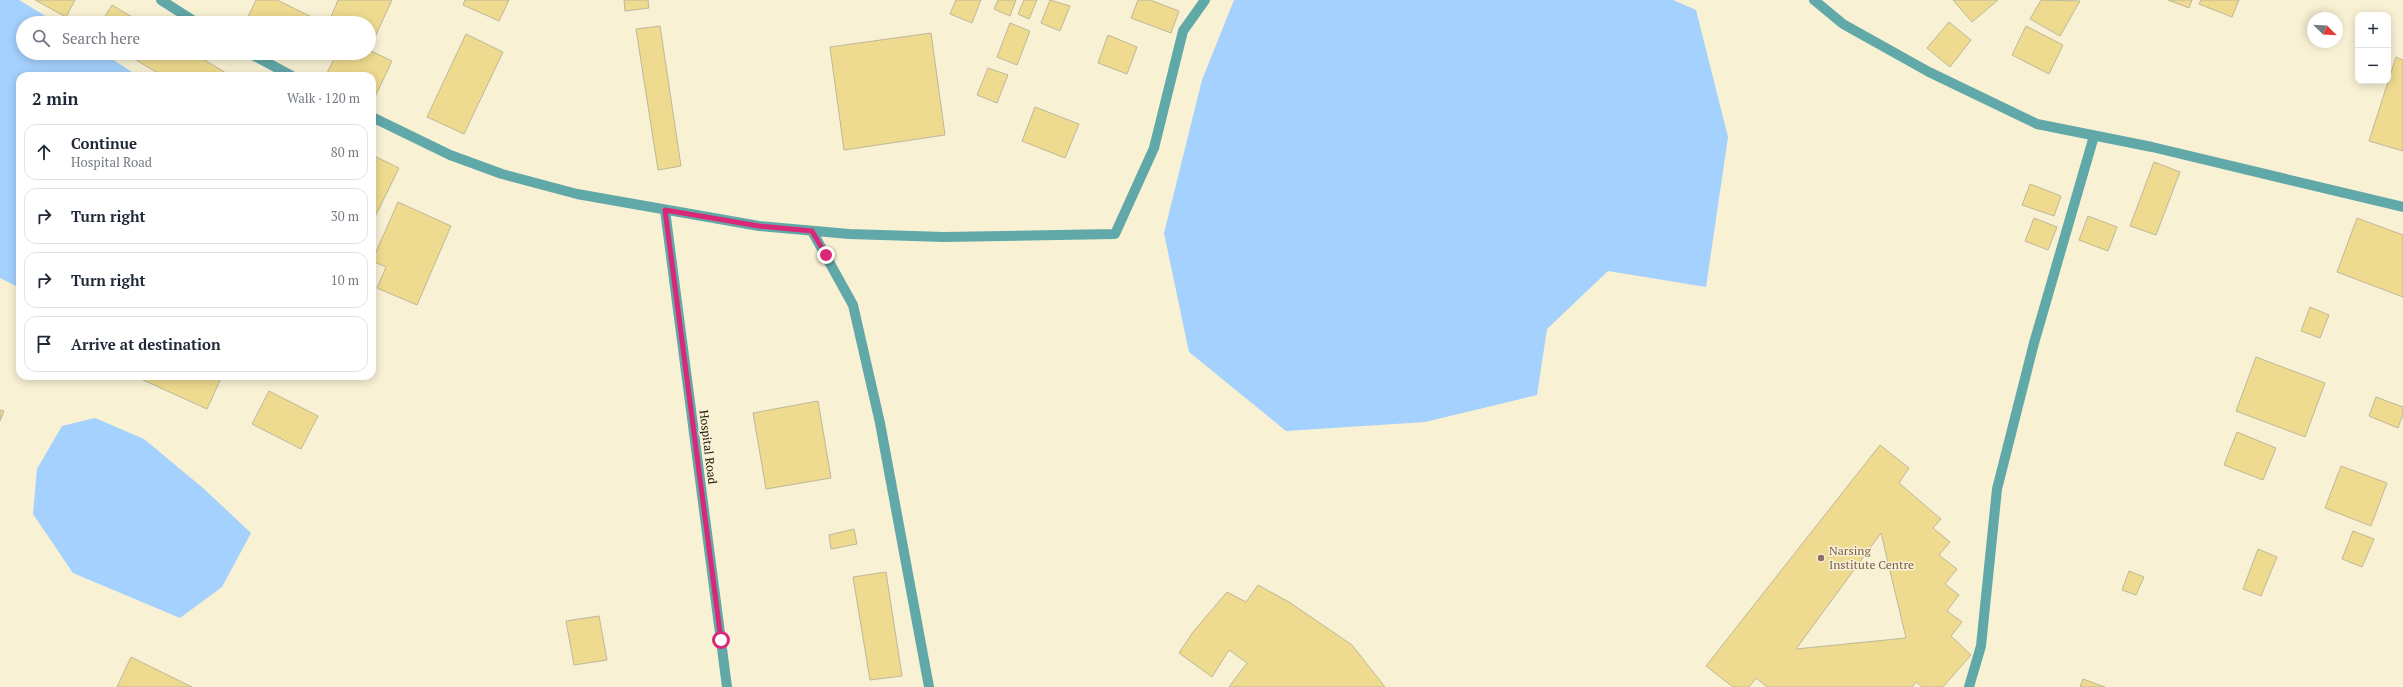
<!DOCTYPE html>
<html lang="en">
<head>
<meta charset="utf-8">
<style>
	body { margin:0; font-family:"PT Serif",serif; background:#f2f2f3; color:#1f2937 }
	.controls { position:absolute; right:12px; top:12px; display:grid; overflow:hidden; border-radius:8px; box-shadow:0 2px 10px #0003 }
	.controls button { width:36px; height:36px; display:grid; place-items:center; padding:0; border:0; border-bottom:1px solid #e0e1e3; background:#fff; color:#1f2937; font:20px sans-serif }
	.compass { position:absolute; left:2307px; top:12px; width:36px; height:36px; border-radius:50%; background:#fff; box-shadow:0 2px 10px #0003; rotate:114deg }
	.stop { position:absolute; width:12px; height:12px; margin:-9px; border:3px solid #db2777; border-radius:50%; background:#fff }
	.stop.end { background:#db2777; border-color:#fff; box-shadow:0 1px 4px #0008 }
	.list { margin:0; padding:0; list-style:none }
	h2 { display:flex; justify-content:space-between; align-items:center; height:52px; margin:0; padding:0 16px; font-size:17px }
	h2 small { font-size:13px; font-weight:400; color:#747a83 }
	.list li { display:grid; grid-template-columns:26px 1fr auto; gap:12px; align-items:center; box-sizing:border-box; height:56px; margin:0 8px 8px; padding:0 8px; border:1px solid #e0e1e3; border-radius:12px }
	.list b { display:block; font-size:15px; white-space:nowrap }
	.list p { margin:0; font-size:13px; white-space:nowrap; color:#747a83 }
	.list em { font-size:13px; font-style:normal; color:#747a83 }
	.icon { flex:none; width:22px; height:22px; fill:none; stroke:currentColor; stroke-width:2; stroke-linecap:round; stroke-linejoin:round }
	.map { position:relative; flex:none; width:2403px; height:687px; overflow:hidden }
	.search { position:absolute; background:#fff; box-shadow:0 2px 10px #0003; left:16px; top:16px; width:360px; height:44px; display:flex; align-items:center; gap:10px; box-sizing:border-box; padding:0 14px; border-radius:22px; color:#747a83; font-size:15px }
	.panel { position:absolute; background:#fff; box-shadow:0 2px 10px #0003; left:16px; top:72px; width:360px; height:308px; border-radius:12px }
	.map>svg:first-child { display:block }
	.water { fill:#a4d1fd }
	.building { fill:#eedb8f; stroke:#bfb79b; fill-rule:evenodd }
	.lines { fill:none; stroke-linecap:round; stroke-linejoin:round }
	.service { stroke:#61a8a8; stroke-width:10 }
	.minor { stroke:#61a8a8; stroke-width:10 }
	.route { stroke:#db2777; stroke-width:5 }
	.education-dot { fill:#8d6e63; stroke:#f8f1d3; stroke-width:1.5 }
	.labels { text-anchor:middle; stroke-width:3; stroke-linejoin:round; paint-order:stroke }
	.street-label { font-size:12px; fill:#1a170d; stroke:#f8f1d3 }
	.education-label { font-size:12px; fill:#785e54; stroke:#f8f1d3; text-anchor:start }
</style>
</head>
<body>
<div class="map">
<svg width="2403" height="687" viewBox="0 0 2403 687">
	<rect width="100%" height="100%" fill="#f8f1d3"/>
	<!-- water -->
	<g class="water">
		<path d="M0,0H19L57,23H23V53H103L138,76H20V288L0,278Z"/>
		<path d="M1234,0H1673L1696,10L1728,137L1706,287L1608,271L1547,329L1537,395L1425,422L1286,431L1189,352L1164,233L1202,80Z"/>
		<path d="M95,418L144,439L203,488L251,533L222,587L180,618L73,573L33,514L37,469L62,426Z"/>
	</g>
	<!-- building -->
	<g class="building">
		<path d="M35,0H75L66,17Z"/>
		<path d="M256,0H277L324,23H245Z"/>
		<path d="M338,0H392L375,37L369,34V23H344L331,17Z"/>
		<path d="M465,0H509L499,21L463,5Z"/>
		<path d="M624,0H648L649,8L625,11Z"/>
		<path d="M956,0H981L972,23L950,14Z"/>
		<path d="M998,0H1016L1010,16L994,9Z"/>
		<path d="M1024,0H1037L1029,19L1018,14Z"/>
		<path d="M1050,0L1070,6L1060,31L1041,23Z"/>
		<path d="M1138,0H1150L1179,11L1171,33L1131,18Z"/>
		<path d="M1953,0H1998L1972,22Z"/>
		<path d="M2041,0L2080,1L2060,36L2030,19Z"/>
		<path d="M2168,0H2192L2189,8Z"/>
		<path d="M2201,0H2239L2232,17L2199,4Z"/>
		<path d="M112,5L142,23H101Z"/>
		<path d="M1949,22L1971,40L1950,67L1927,48Z"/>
		<path d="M1010,23L1030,31L1017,65L997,57Z"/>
		<path d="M660,26L681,166L658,170L636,29Z"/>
		<path d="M2026,26L2063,45L2049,74L2012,55Z"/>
		<path d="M931,33L945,135L844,150L830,47Z"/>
		<path d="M466,34L503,52L464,134L427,117Z"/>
		<path d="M1108,35L1137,47L1127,74L1098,63Z"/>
		<path d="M369,50L392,61L374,99L372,98V76L326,75L337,53H369Z"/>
		<path d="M124,53H193L231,76H163Z"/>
		<path d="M306,53H319L316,58Z"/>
		<path d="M2396,57L2403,60V151L2369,141Z"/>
		<path d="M988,68L1008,75L997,103L977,95Z"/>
		<path d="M1035,107L1079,124L1065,158L1022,141Z"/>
		<path d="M372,155L399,168L374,219L372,218Z"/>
		<path d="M2154,162L2180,172L2156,235L2130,226Z"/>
		<path d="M2030,184L2061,196L2054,216L2022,205Z"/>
		<path d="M398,202L451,226L417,305L377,288L386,267L372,261Z"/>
		<path d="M2088,216L2117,227L2108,251L2079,240Z"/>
		<path d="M2034,218L2057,227L2048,250L2025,241Z"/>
		<path d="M2357,218L2403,235V297L2337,272Z"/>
		<path d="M2310,307L2329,315L2320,338L2301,331Z"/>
		<path d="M2256,357L2325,383L2305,437L2236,411Z"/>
		<path d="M134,376H222L207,409Z"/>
		<path d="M269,391L318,416L301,449L252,424Z"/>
		<path d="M2376,397L2403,407V414L2398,428L2369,416Z"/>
		<path d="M818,401L831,478L766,489L753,413Z"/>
		<path d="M0,410L4,411L0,421Z"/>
		<path d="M2237,432L2276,448L2263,480L2224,465Z"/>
		<path d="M1880,445L1909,468L1899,483L1941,519L1933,528L1950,542L1939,555L1957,569L1945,584L1959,595L1947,611L1962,622L1951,636L1971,655L1943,687H1922L1916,682L1912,687H1767L1756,678L1749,687H1733L1706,666ZM1881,533L1906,638L1796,649Z"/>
		<path d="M2341,466L2387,483L2371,526L2325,508Z"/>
		<path d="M854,529L857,544L831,549L829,535Z"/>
		<path d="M2353,531L2374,539L2362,567L2342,559Z"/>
		<path d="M2258,549L2277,557L2261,596L2243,589Z"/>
		<path d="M2129,571L2144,577L2136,595L2122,590Z"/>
		<path d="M886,572L902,676L870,680L853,577Z"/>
		<path d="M1258,585L1289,602L1352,645L1385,687H1229L1247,663L1229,650L1212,677L1179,653L1193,632L1227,592L1246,602Z"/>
		<path d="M599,616L607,660L574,665L566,621Z"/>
		<path d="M131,657L192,687H117Z"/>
		<path d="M2083,679L2105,687H2080Z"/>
	</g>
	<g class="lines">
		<!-- service -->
		<path class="service" d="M812,231L853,305L880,423L929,687"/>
		<!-- minor -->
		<g class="minor">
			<path d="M161,0L197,23"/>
			<path d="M1814,0L1843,24L1929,72L2037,124L2152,147L2403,207"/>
			<path d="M249,53L292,76"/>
			<path d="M372,117L450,155L502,174L577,194L759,226L849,234L944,237L1115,234L1154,148L1183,31L1205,0"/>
			<path d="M665,210L727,687"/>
			<path d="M1969,687L1981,646L1997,489L2034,343L2094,136"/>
		</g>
	</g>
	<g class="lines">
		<!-- route -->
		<path class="route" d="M721,640L665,210L759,226L812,231L826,255"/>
	</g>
	<!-- markers -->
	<circle class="education-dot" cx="1821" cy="558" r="4"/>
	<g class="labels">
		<!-- street labels -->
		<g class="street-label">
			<text transform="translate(708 447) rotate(83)" y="4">Hospital Road</text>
		</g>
		<!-- education labels -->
		<g class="education-label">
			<text x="1829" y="555">Narsing<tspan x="1829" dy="14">Institute Centre</tspan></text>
		</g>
	</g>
</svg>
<div class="controls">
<button>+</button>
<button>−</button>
</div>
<svg class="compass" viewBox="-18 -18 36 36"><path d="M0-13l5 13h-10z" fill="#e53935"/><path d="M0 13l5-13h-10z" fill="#747a83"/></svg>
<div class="stop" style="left:721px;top:640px"></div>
<div class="stop end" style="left:826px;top:255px"></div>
<div class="search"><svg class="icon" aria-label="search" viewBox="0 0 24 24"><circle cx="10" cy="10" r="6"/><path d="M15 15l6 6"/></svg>Search here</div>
<section class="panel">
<h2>2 min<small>Walk · 120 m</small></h2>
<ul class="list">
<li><svg class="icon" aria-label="ahead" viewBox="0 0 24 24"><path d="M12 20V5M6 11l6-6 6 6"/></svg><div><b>Continue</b><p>Hospital Road</p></div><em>80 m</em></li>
<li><svg class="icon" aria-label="right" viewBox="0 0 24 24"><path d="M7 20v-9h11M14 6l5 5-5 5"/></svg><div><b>Turn right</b></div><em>30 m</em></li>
<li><svg class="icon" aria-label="right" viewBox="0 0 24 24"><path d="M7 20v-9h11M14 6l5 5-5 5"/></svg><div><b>Turn right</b></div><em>10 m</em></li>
<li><svg class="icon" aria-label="arrive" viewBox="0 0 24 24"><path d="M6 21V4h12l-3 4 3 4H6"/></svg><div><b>Arrive at destination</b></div></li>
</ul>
</section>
</div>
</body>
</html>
